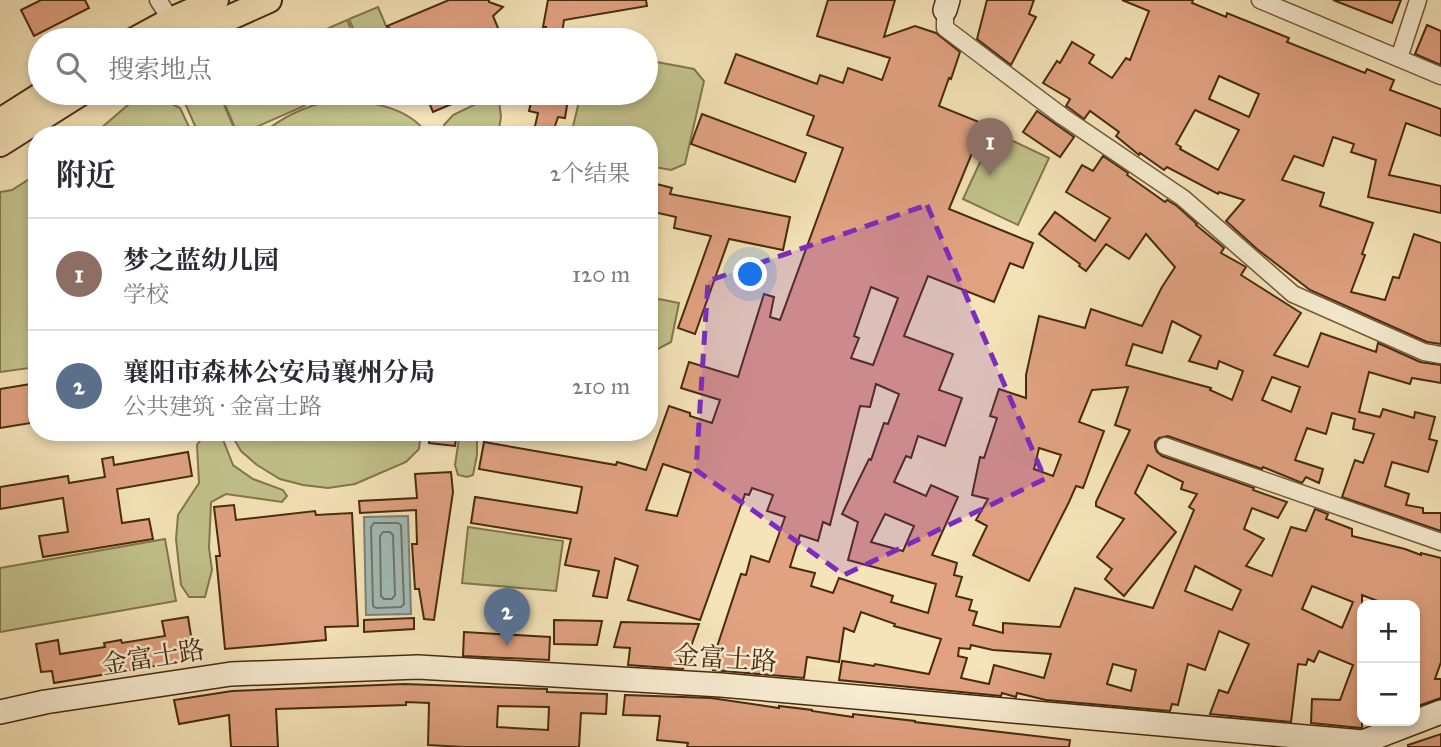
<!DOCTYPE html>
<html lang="zh">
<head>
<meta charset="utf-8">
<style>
	body { margin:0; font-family:"IM FELL Great Primer","Noto Serif SC",serif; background:#f2f2f3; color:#2b2b33 }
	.controls { position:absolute; right:21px; bottom:21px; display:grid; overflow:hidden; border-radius:14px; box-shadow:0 4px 10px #0003 }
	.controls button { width:63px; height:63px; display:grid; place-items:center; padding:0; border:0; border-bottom:2px solid #e1e1e2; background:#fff; color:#2b2b33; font:35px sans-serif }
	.you { position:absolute; left:751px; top:275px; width:24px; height:24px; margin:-18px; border:5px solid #fff; border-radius:50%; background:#1a73e8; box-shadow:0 0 0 10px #1a73e833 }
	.badge { display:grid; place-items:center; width:46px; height:46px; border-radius:50%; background:#0b8043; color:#fff; font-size:23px; font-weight:700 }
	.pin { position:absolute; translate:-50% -58px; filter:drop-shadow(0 2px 4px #0008) }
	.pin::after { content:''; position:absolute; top:37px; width:24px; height:21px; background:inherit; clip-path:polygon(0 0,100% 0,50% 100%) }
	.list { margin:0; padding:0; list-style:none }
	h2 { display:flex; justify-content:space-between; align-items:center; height:91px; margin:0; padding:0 28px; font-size:30px }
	h2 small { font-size:23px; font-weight:400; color:#7c7c81 }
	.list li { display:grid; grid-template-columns:46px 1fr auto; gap:21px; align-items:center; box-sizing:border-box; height:112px; padding:0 28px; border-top:2px solid #e1e1e2 }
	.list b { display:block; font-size:26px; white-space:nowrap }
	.list p { margin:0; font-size:23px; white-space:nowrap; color:#7c7c81 }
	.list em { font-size:23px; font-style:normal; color:#7c7c81 }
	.icon { flex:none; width:38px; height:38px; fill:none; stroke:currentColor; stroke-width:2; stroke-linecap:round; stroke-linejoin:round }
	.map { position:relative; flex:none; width:1441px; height:747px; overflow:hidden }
	.search { position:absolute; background:#fff; box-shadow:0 4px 10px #0003; left:28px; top:28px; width:630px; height:77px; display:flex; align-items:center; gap:18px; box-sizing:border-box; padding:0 24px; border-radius:38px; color:#7c7c81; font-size:26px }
	.panel { position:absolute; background:#fff; box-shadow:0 4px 10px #0003; left:28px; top:126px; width:630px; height:315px; border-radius:28px }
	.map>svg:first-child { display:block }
	.green { fill:#c2c28b; stroke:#84764c; stroke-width:2 }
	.water { fill:#a1bcba; stroke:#7d8275; stroke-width:2 }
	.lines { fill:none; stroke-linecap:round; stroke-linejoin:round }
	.shore { stroke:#747464; stroke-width:2 }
	.building { fill:#e1a281; stroke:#472b0e; stroke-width:2; fill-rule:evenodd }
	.street-casing { stroke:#725939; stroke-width:19 }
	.secondary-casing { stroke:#472b0e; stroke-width:26 }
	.primary-casing { stroke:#472b0e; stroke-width:28 }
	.street { stroke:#f8edd2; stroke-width:16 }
	.secondary { stroke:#f8edd2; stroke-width:23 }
	.primary { stroke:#f5e4b9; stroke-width:24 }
	.marked { fill:#7b2cbf; fill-opacity:0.2; stroke:#7b2cbf; stroke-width:5; stroke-dasharray:14 9; stroke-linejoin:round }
	.labels { text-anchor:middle; stroke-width:5; stroke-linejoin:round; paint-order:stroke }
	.street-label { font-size:26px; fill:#472b0e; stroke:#f8edd2 }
</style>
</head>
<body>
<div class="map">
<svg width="1441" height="747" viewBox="0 0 1441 747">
	<rect width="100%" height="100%" fill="#f5e4b9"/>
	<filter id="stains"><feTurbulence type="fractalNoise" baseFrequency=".00286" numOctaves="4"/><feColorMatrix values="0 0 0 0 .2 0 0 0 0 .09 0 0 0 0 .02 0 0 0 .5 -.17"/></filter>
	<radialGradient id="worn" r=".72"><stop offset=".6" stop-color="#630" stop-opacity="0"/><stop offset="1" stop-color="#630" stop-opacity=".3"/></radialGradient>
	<!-- green -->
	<g class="green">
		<path d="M378,7L392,40H358L349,19Z"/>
		<path d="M347,20L356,40H318L315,34Z"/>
		<path d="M646,60L694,69L704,81L685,164L671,170L649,166V135H571L581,93H646Z"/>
		<path d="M183,93H219L237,135H199L181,94Z"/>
		<path d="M220,93H299L304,106L238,135Z"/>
		<path d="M300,93H335L305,105Z"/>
		<path d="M162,99L180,108L193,135H93L129,104Z"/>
		<path d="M486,99L499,101L501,117L498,135H443L444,125L453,115Z"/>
		<path d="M333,100C366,101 408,105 428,135H260C284,116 303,107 333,100Z"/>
		<path d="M994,132L1049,158L1018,225L963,199Z"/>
		<path d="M37,174V367L0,372V192L12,190Z"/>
		<path d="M649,297L679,303L671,342L658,349L649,347Z"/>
		<path d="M206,432H220L233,465L253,479L283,490L287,496L282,502L226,494L211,502L209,548L212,570L205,597H189L181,585L176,539L178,515L199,483L197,445Z"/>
		<path d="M230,432H421L419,449L406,462L355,484L328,488L303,485L280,479L257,465L241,451Z"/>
		<path d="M460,432H477V455L473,475L467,477L458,475L455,465Z"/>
		<path d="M468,527L563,541L556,591L462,583Z"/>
		<path d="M165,539L176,601L0,632V568Z"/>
	</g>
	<!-- water -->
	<path class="water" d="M408,516L411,614L366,615L364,517Z"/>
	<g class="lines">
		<!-- shore -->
		<g class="shore">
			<path d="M374,523H398L401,525L404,604L401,607L376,608L373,606L371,527Z"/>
			<path d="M383,532H390L393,535L395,595L392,599H384L381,596L380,536Z"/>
		</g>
	</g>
	<!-- building -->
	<g class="building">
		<path d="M41,0H85L89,8L34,36L21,10Z"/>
		<path d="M449,0H489V2L503,7L493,16L503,40H402L387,26Z"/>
		<path d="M548,0H646L647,6L564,20L561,40H543L546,27H543Z"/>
		<path d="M828,0H895L884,37L915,26L936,33L960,52L951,79L949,78L939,106L984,124L949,209L1033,243L1023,268L1010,263L994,302L928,276L904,336L953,354L939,390L962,398L945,446L918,436L911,458L906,456L894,482L926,496L931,485L958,497L932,555L957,563L954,575L962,577L956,596L972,600L969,610L977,612L973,625L1003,633V623L1060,627L1075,588L1153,608L1194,510L1189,507L1197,494L1181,489L1183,482L1148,465L1135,493L1176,532L1124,596L1105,579L1112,569L1097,557L1124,519L1096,506V502L1130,430L1115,425L1128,387L1092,390L1079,422L1104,431L1083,488L1076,486L1069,502L1029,581L973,555L987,526L976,520L988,499L972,495L980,457L984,458L997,418L990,416L999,389L1026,398V375L1039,316L1085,328L1091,309L1142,326L1162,287L1175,267L1146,234L1129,259L1106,244L1086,271L1079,266L1080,264L1039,234L1055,212L1095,241L1110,218L1066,192L1082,165L1093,171L1103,156L1128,173L1127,175L1165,202L1167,200L1177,206L1197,224L1196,225L1224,248L1221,253L1246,267L1241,275L1301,313L1274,355L1308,367L1321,333L1376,352L1378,343L1420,362L1441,365V383L1412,378L1410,384L1369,372L1359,412L1380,417L1383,409L1414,418L1415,412L1435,417L1429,439L1437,441L1428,472L1392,462L1385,486L1409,494L1406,505L1423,508V513H1441V531L1342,497L1355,460L1363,463L1374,434L1353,429L1355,419L1332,413L1326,434L1307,428L1295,460L1323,469L1319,483L1306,477L1302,483L1263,467L1262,469L1168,436L1159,438L1155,442V447L1157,452L1162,456L1254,488L1253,490L1287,502L1278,518L1252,508L1244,529L1264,539L1246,566L1272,576L1291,527L1306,531L1315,509L1328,514L1326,519L1352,529V536L1405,549L1421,555V553L1441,558V662L1435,679H1441V698L1415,707V605H1388L1362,595V727L1361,728L1311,723L1312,699L1340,700L1353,665L1319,651L1314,662L1308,659L1306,665L1298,664L1291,722L1210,714L1219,690L1228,693L1249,644L1219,631L1205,670L1188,664L1178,705L1172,704L1170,711L1046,700L1017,693L1016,697L1002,693L1001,696L839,680L842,661L874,666L875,664L929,674L941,639L894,626L895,624L861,612L854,632L844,628L839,662L807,657L804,678L713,670L715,653L741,574L746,575L751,556L769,562L785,517L767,511L773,495L752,488L749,495L745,494L700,620L628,600L638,566L615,558L607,598L593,596L599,571L565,565L571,539L471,523L475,497L577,513L582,487L479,469L484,442L616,465L617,462L646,470L669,406L690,413V416L712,423L720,400L681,388L689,362L738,377L764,294L774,297L770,317L780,320L843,148L807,135L814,116L725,83L736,54L817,84L820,75L843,83L848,68L882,80L890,58L817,36ZM871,287L898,298L873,365L851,358L859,338L854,336ZM1172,321L1201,336L1189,361L1217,369L1219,361L1243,371L1232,400L1210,390L1211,388L1126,365L1133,344L1162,353ZM1272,377L1300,387L1291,412L1262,400ZM876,384L899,394L888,424L884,423L871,460L869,459L842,514L858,522L848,560L936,584L928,613L891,602L893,596L839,578L833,593L811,586L815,573L790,567L800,535L818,541L823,522L830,525L860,406L870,407ZM1039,448L1061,455L1053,476L1034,469ZM663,464L691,473L677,516L646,510ZM885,514L914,526L903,551L871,542ZM1195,566L1241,590L1232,610L1185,591ZM1312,586L1353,602L1342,628L1302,609ZM971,645L993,650L1051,654L1044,678L994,665L989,684L961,678L967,658L958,656L959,648L970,649ZM1113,664L1136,670L1131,691L1107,684Z"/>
		<path d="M987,0H1034L1029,14L1036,17L1011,65L977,39Z"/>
		<path d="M1122,0H1193L1192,3L1226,17L1227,13L1289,38L1287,42L1365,73L1367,69L1394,80L1390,90L1441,109V136L1406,123L1389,175L1441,186V213L1368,197L1376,160L1351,152L1354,144L1333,137L1323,166L1294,156L1282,180L1324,193L1320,206L1373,223L1362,254L1365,255L1351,292L1385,300L1393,277L1399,278L1414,234L1441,243V344L1427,342L1310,290L1257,249L1226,221L1244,200L1219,192L1218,194L1167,167L1164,170L1140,153L1139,155L1116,136L1119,132L1090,111L1084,119L1068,107L1066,106L1070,99L1043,83L1057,61L1060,63L1072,42L1094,55L1089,63L1112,78L1126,58L1130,60L1149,11ZM1219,76L1259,94L1249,117L1209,99ZM1195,110L1239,130L1218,170L1180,149L1181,147L1176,144Z"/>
		<path d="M1333,0H1401L1392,23Z"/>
		<path d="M1427,25L1441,31V65L1415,54Z"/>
		<path d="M425,93H478L433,112Z"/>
		<path d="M533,93H569L565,118L558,117L552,135H533L538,113L529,111Z"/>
		<path d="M1037,111L1074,137L1060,157L1023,132Z"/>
		<path d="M702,114L806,153L795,182L691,144Z"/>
		<path d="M649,182L672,188L670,194L790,217L783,250L729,239L695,334L678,328L711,236L674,228L676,217L649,211Z"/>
		<path d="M37,383V422L0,428V389Z"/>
		<path d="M430,432H457L455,446L429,443Z"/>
		<path d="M188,452L192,476L117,489L122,523L149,519L153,539L43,557L39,536L68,532L63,498L0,509V487L68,476L69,483L105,477L102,459L113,457L114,465Z"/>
		<path d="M451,472L453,492L434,620L424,619L419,589H415L412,544H417L416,510L360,513L359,501L417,498L415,474Z"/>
		<path d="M234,505L236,520L315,511L316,515L352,513L358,626L325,627L326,640L225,649L216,556H220L214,507Z"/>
		<path d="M188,617L193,648L182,649L184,661L54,683L52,671L41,672L36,644L58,640L60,654L105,647L104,643L121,640L122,643L165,636L162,621Z"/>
		<path d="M414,618V629L364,632V620Z"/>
		<path d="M554,620L602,621L597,645L554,644Z"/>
		<path d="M621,622L699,624L683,669L628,665L630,648L614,647Z"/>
		<path d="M464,632L550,637L549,660L463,656Z"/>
		<path d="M404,684L547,689V692L607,694L606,714L581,713L579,747H464L428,745L429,703L406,702V705L276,709L278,747H231L229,715L179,724L174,700L232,691ZM498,706L549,707L548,730L497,727Z"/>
		<path d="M625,695L711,698L779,708V706L812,710V711L853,717V714L915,721V722L1070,740L1069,747H687L688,743L657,740L660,716L623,715Z"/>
		<path d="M1441,734V747H1408V745Z"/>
	</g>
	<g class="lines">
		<defs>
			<g id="street">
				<path d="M158,0L171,20"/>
				<path d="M1260,0L1441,76"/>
				<path d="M945,10V28L1062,116L1183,198L1293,294L1424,352L1441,355"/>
				<path d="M1399,58L1418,0"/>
				<path d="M1165,446L1441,542"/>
			</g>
			<g id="secondary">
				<path d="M945,10L948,0"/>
				<path d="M0,712L45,702L231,674L418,667L721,685L1363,742L1441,712"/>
			</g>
			<g id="primary">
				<path d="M134,40L171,20L216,0"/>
				<path d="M180,40L269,0"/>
				<path d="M0,121L44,93"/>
				<path d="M0,144L81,93"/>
			</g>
		</defs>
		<!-- street casing -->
		<use href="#street" class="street-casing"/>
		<!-- secondary casing -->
		<use href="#secondary" class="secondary-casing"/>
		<!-- primary casing -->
		<use href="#primary" class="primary-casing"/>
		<!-- street -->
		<use href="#street" class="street"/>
		<!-- secondary -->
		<use href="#secondary" class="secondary"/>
		<!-- primary -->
		<use href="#primary" class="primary"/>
	</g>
	<!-- marked area -->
	<path class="marked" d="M927,205L1045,479L844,575L696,470L708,281Z"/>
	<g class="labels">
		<!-- street labels -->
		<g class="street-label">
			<text transform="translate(153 657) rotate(-9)" y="9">金富士路</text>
			<text transform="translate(725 658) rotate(4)" y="9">金富士路</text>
		</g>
	</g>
	<rect width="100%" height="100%" filter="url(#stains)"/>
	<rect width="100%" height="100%" fill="url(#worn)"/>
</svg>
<div class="controls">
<button>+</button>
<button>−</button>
</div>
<div class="you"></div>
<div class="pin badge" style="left:990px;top:176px;background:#8d6e63">1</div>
<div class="pin badge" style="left:507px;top:646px;background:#5c6f8a">2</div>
<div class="search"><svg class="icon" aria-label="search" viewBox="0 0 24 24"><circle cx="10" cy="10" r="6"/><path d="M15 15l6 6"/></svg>搜索地点</div>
<section class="panel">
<h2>附近<small>2个结果</small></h2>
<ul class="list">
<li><span class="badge" style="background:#8d6e63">1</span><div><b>梦之蓝幼儿园</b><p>学校</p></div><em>120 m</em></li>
<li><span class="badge" style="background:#5c6f8a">2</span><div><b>襄阳市森林公安局襄州分局</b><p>公共建筑 · 金富士路</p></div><em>210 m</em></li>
</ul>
</section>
</div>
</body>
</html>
